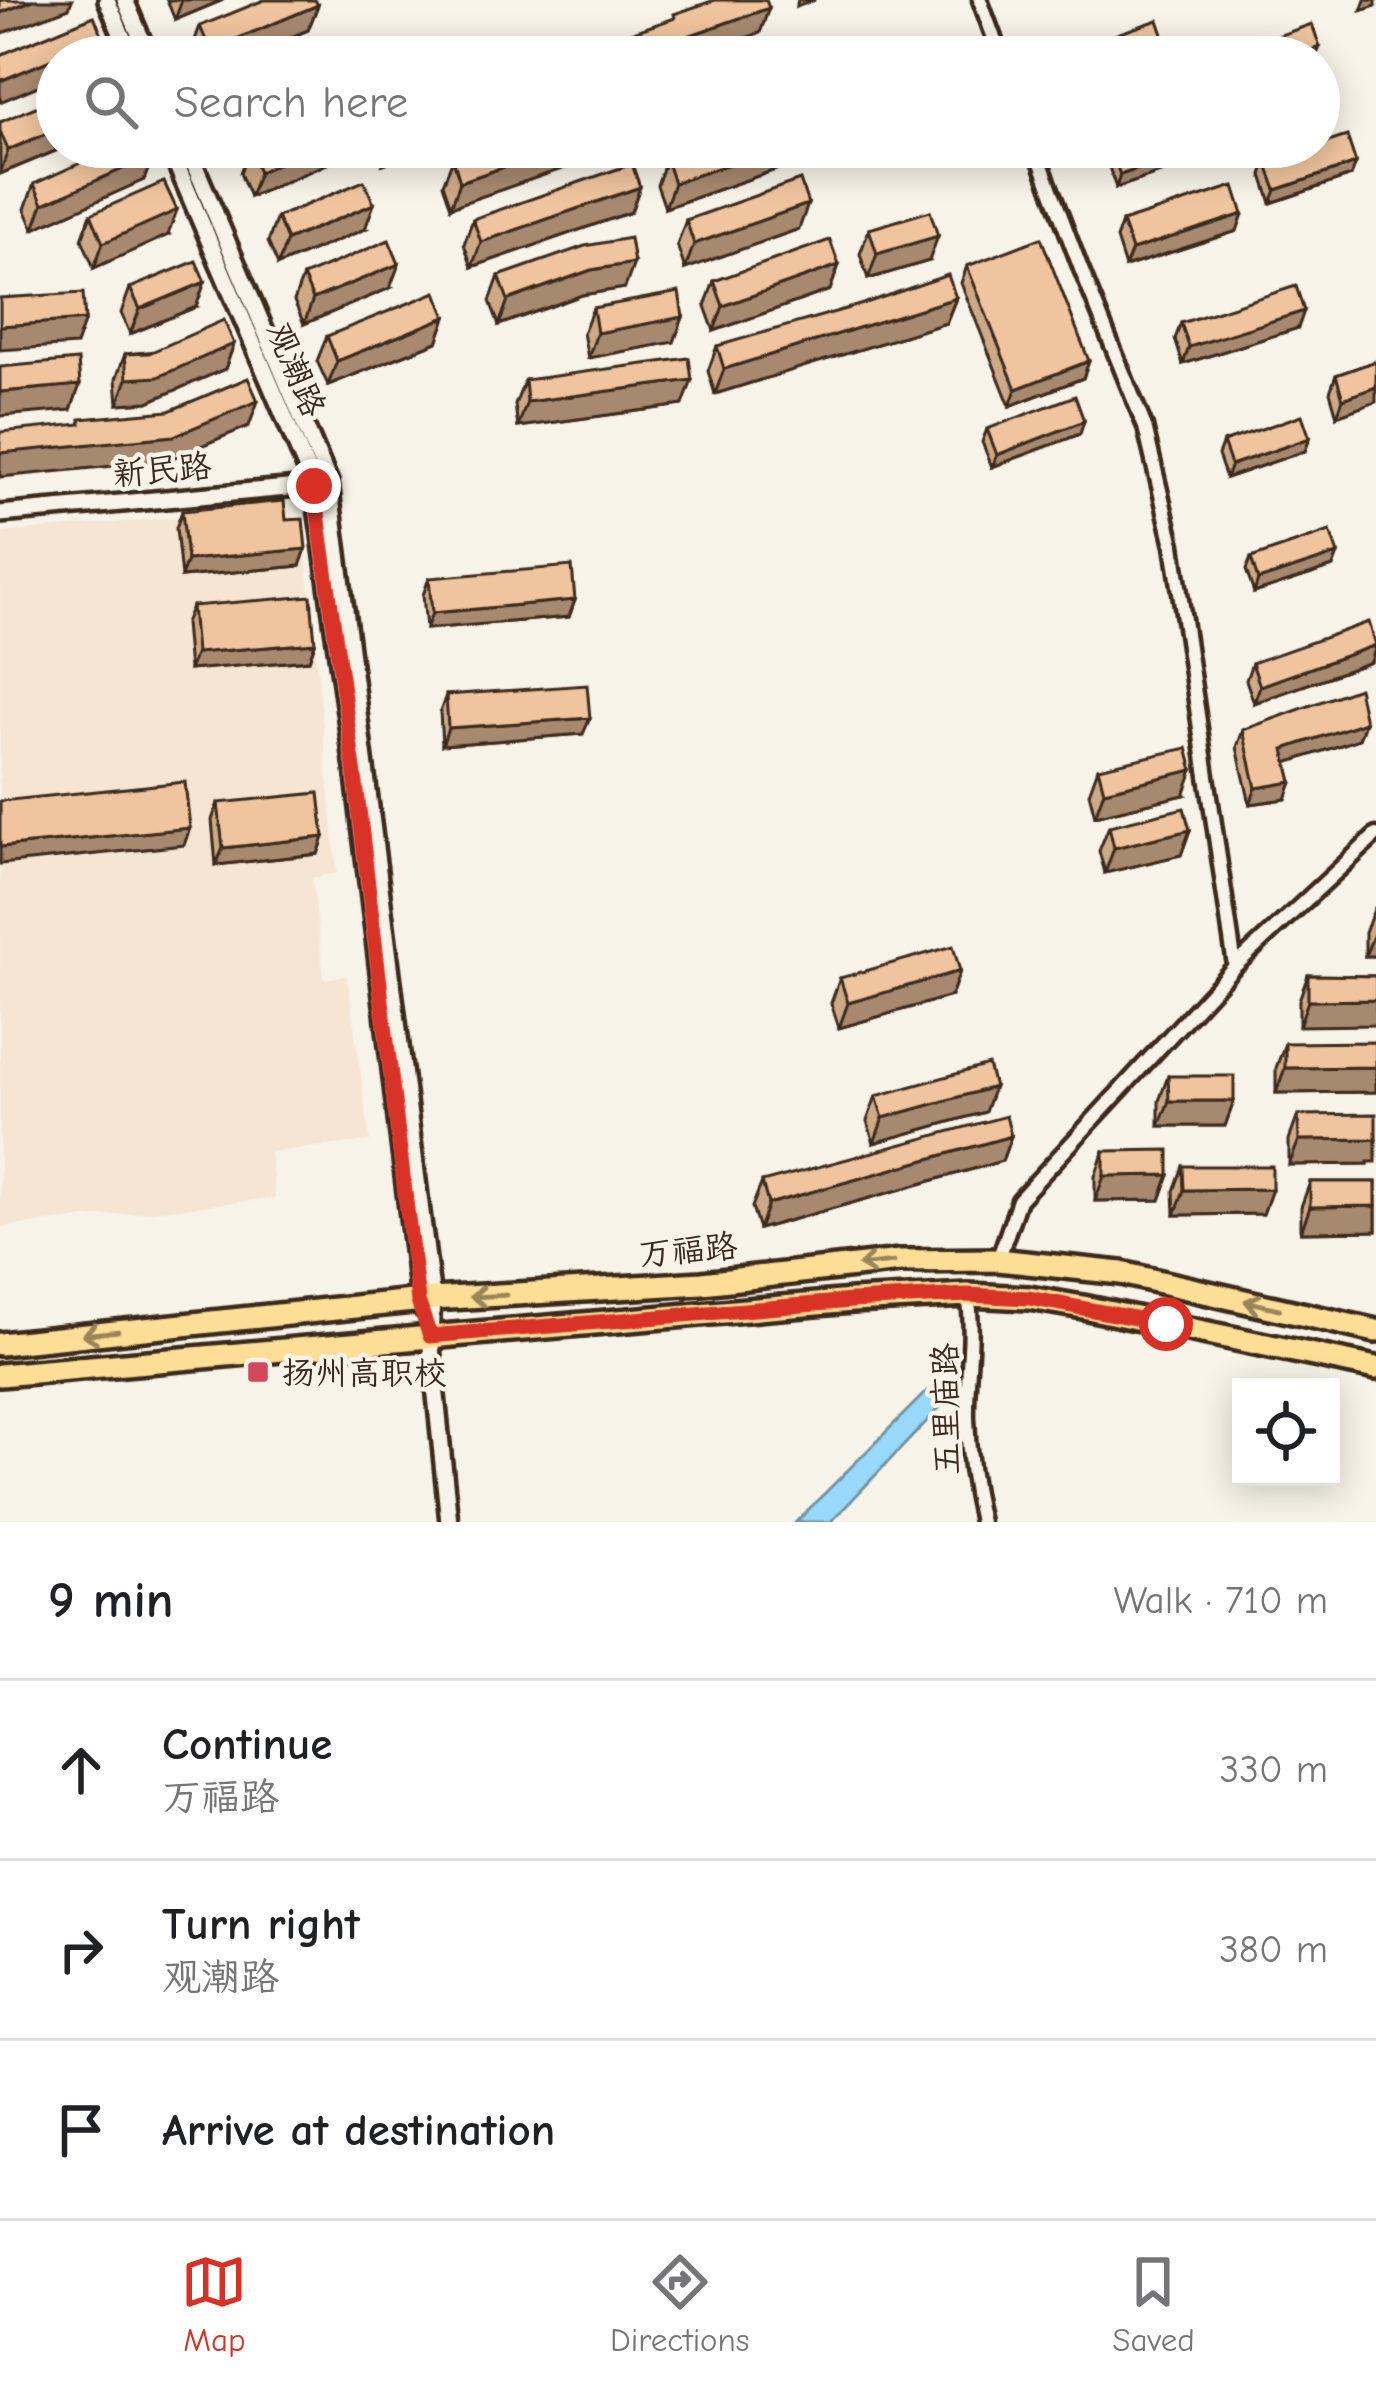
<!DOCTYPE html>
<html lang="en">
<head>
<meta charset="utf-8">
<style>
	body { margin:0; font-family:"Comic Neue","LXGW WenKai TC",sans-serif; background:#f2f2f2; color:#202124 }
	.controls { position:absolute; right:36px; bottom:36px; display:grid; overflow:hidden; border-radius:0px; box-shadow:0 6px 30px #0003 }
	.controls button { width:108px; height:108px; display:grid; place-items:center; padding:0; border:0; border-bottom:3px solid #e0e0e0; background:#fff; color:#202124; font:60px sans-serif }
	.stop { position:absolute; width:36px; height:36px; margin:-27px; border:9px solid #d93025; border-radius:50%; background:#fff }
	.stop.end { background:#d93025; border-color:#fff; box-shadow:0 3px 12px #0008 }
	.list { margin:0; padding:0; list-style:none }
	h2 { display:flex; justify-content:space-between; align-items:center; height:156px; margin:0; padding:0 48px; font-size:51px }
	h2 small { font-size:39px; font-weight:400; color:#757577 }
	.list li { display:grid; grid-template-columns:78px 1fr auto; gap:36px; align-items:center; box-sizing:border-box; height:180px; padding:0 48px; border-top:3px solid #e0e0e0 }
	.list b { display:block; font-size:45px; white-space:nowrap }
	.list p { margin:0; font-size:39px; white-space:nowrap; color:#757577 }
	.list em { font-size:39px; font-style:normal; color:#757577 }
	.icon { flex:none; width:66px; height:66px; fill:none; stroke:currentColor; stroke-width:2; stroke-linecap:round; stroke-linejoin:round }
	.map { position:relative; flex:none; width:1376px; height:1522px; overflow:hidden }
	.search { position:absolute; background:#fff; box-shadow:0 6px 30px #0003; left:36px; right:36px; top:36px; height:132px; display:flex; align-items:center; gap:30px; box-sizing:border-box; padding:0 42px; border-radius:66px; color:#757577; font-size:45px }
	.sheet { height:696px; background:#fff }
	nav { display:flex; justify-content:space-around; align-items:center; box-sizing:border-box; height:168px; border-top:3px solid #e0e0e0; background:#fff; font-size:33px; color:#757577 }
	nav a { display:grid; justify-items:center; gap:6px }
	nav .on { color:#d93025 }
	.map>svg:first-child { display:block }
	.built { fill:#f5e5d2 }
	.water { fill:#98d8fa; stroke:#7392a2; stroke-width:3 }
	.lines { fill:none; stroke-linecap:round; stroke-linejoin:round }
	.minor-casing { stroke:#3b2a1e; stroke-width:21 }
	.tertiary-casing { stroke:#3b2a1e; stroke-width:24 }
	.primary-casing { stroke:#3b2a1e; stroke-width:30 }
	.minor { stroke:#f7f3e8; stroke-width:12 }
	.tertiary { stroke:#f7f3e8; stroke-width:15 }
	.primary { stroke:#fcde96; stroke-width:21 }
	.wall { fill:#cea988; stroke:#3b2a1e; stroke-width:3 }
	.shaded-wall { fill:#a7896f; stroke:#3b2a1e; stroke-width:3 }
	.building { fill:#efc49e; stroke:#3b2a1e; stroke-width:3 }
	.oneway { stroke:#9c845a }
	.route { stroke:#d93025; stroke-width:15 }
	.poi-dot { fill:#d1495b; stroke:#f7f3e8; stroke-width:4.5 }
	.labels { text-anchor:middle; stroke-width:9; stroke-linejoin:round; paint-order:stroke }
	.street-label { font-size:33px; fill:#3b2a1e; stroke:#f7f3e8 }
	.poi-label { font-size:33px; fill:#3b2a1e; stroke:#f7f3e8; text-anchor:start }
</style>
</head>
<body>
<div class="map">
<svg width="1376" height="1522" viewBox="0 0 1376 1522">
	<rect width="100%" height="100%" fill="#f7f3e8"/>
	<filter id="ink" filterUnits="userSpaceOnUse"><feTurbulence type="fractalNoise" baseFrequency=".00833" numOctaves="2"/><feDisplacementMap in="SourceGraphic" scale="24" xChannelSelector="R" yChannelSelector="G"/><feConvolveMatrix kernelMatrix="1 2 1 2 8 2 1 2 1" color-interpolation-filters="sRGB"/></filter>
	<g filter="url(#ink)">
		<!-- built -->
		<path class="built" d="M287,507L304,532L337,873L312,878L324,979L347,976L370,1141L270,1152L275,1198L0,1227V533Z"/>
		<!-- water -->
		<path class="water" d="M927,1391L947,1400L831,1522H796Z"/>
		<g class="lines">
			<defs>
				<g id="minor">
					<path d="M980,0L1001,57"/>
					<path d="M1035,147L1081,269L1145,427L1173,545L1235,966"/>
					<path d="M998,1260L1019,1200L1235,966L1376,835"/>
					<path d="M968,1295C975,1336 966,1377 967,1418C968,1453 973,1488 981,1522"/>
				</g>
				<g id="tertiary">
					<path d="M107,0L131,57"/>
					<path d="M125,0L149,57"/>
					<path d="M169,147L314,486L355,776L420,1307"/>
					<path d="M187,147L329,482L432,1299L430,1337L449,1522"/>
					<path d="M0,514L320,485"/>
				</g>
				<g id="primary">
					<path d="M0,1344L432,1299L702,1283L900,1261L998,1260L1121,1273L1376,1331"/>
					<path d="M0,1375L430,1337L852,1301L968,1295L1029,1298L1083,1307L1376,1368"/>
				</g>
			</defs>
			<!-- minor casing -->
			<use href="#minor" class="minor-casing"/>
			<!-- tertiary casing -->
			<use href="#tertiary" class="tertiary-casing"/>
			<!-- primary casing -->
			<use href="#primary" class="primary-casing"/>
			<!-- minor -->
			<use href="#minor" class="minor"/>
			<!-- tertiary -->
			<use href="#tertiary" class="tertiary"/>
			<!-- primary -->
			<use href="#primary" class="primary"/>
		</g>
		<!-- wall -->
		<g class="wall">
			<path d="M167,0H223L175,20Z"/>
			<path d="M318,5L308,30L244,57H193L191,51L200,26Z"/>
			<path d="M0,122L57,147H65L0,174Z"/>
			<path d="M377,147H434L383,164Z"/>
			<path d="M488,147L451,207L443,184L453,159Z"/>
			<path d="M249,148L336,160L250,197L240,173Z"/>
			<path d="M1112,152L1195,161L1116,188L1108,164Z"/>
			<path d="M666,160L784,167L665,208L657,185Z"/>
			<path d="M1266,162L1351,176L1271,203L1262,175Z"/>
			<path d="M144,180L34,229L25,209L34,184Z"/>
			<path d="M631,212L472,267L464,244L473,219Z"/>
			<path d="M91,214L168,235L94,268L82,239Z"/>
			<path d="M277,217L365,229L278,265L268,242Z"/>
			<path d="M686,220L799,229L685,269L677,245Z"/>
			<path d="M1122,222L1237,231L1125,267L1116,239Z"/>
			<path d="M869,229L929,261L868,279L860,254Z"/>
			<path d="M839,265L830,290L714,331L705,306L714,281Z"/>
			<path d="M967,266L1089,361L1083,378L1010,406L961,283Z"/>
			<path d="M303,276L390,288L304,324L294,301Z"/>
			<path d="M499,276L625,288L582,295L499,325L490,301Z"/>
			<path d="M130,288L196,307L130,334L121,313Z"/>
			<path d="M956,298L946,323L715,394L708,371L717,346Z"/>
			<path d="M593,308L683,317L674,342L588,358L583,333Z"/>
			<path d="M446,317L437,342L328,385L317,361L327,336Z"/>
			<path d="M1181,323L1298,328L1183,364L1175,339Z"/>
			<path d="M234,344L225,369L148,402L118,404L116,379L125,354Z"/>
			<path d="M1376,361L1337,416L1330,392L1336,375Z"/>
			<path d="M525,380L683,405L518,427L515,405Z"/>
			<path d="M987,429L1080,434L992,467L982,442Z"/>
			<path d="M1310,438L1305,451L1226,478L1218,455L1223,442Z"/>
			<path d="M182,511L286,520L300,566L181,577L176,528Z"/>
			<path d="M1251,558L1333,567L1254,593L1246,570Z"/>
			<path d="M429,578L575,600L569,617L426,629L423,595Z"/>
			<path d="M192,606L315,643L309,660L189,670L185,623Z"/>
			<path d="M1376,641V648L1371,662L1254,703L1246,680L1252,663Z"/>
			<path d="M446,695L583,734L442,745L440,712Z"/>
			<path d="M1365,722L1359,739L1287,762L1292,782L1286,799L1250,804L1237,747L1243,730Z"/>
			<path d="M1098,768L1184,795L1095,816L1089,793Z"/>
			<path d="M218,803L324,837L318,854L216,865L212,820Z"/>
			<path d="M1109,826L1190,830L1181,855L1105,873L1099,851Z"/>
			<path d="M1375,907L1376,956H1365V932Z"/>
			<path d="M960,971L951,996L839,1028L831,1003L840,978Z"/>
			<path d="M1308,975L1376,976L1299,1026V1000Z"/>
			<path d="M1285,1043L1376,1067V1092L1276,1093V1068Z"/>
			<path d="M1168,1076L1234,1101L1225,1126H1159V1101Z"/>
			<path d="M876,1096L985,1112L874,1143L867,1121Z"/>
			<path d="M1298,1115L1368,1162V1164L1289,1165V1140Z"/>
			<path d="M1011,1136L1002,1161L759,1229L752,1207L762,1182Z"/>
			<path d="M1104,1151L1169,1175L1160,1200L1095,1201V1176Z"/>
			<path d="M1183,1166L1272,1189L1263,1214L1175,1215L1174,1191Z"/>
			<path d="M1310,1182H1376V1231L1301,1232V1207Z"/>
		</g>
		<!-- shaded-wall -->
		<g class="shaded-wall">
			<path d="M33,0H72L69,8L0,34V13Z"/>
			<path d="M182,0H223L175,20Z"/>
			<path d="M798,0H815L796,7Z"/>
			<path d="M1365,0H1376V6L1361,11Z"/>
			<path d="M318,5L308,30L244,57H207L210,50Z"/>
			<path d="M769,8L760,33L690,57H627Z"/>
			<path d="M103,38L96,57H57Z"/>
			<path d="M1166,43L1161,56L1125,57Z"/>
			<path d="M1320,47L1316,57H1292Z"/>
			<path d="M57,57V78L0,102V81Z"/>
			<path d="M57,129V147H65L0,174L8,150Z"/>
			<path d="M316,147H340L336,160L250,197L259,172Z"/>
			<path d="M389,147H434L383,164Z"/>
			<path d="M562,147H626L451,207L460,182Z"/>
			<path d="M779,147H791L784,167L665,208L674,183Z"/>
			<path d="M1199,148L1195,161L1116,188L1120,175Z"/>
			<path d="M154,155L144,180L34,229L43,204Z"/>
			<path d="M1356,163L1351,176L1271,203L1276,190Z"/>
			<path d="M640,187L631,212L472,267L481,242Z"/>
			<path d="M374,204L365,229L278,265L287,240Z"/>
			<path d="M808,204L799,229L685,269L694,244Z"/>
			<path d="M177,210L168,235L94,268L103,243Z"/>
			<path d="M1243,214L1237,231L1125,267L1132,250Z"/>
			<path d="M938,236L929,261L868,279L877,254Z"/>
			<path d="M634,263L625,288L582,295L499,325L508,300L591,270Z"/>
			<path d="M399,264L390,288L304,324L313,299Z"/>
			<path d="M839,265L830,290L714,331L723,306Z"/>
			<path d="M205,282L196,307L130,334L140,309Z"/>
			<path d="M956,298L946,323L715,394L724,369Z"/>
			<path d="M1304,311L1298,328L1183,364L1189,347Z"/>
			<path d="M446,317L437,342L328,385L337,361Z"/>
			<path d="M683,317L674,342L588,358L597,333Z"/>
			<path d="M85,320L76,345L0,350V326Z"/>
			<path d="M234,344L225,369L148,402L118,404L127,379Z"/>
			<path d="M1089,361L1083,378L1010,406L1016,389Z"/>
			<path d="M692,380L683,405L518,427L527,402Z"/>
			<path d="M80,385L71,410L0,416V392Z"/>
			<path d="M1376,387V402L1337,416L1343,399Z"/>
			<path d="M258,401L249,426L165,461L0,477V453Z"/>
			<path d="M1084,421L1080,434L992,467L997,455Z"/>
			<path d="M1310,438L1305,451L1226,478L1231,465Z"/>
			<path d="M306,549L300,566L181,577L187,560Z"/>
			<path d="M1338,554L1333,567L1254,593L1258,580Z"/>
			<path d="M575,600L569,617L426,629L432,613Z"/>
			<path d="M315,643L309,660L189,670L196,653Z"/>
			<path d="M1376,645L1371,662L1254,703L1260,686Z"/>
			<path d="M590,718L583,734L442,745L448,728Z"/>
			<path d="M1365,722L1359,739L1278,766L1284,749Z"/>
			<path d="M1193,770L1184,795L1095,816L1104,791Z"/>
			<path d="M1292,782L1286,799L1250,804L1256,788Z"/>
			<path d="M190,828L184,845L0,864V847Z"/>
			<path d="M1190,830L1181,855L1105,873L1114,848Z"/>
			<path d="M324,837L318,854L216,865L223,848Z"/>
			<path d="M1375,931L1376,956H1365Z"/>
			<path d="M960,971L951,996L839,1028L848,1003Z"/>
			<path d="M1376,1000V1025L1299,1026L1308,1001Z"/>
			<path d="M1376,1067V1092L1276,1093L1285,1068Z"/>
			<path d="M994,1087L985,1112L874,1143L883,1118Z"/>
			<path d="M1169,1101H1234L1225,1126H1159Z"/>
			<path d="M1011,1136L1002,1161L759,1229L768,1204Z"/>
			<path d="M1376,1139V1162H1368V1164L1289,1165L1299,1140Z"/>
			<path d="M1169,1175L1160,1200L1095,1201L1104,1176Z"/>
			<path d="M1272,1189L1263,1214L1175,1215L1184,1190Z"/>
			<path d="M1376,1206V1231L1301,1232L1310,1207Z"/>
		</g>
		<!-- building -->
		<g class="building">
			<path d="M0,0H33L0,13Z"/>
			<path d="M264,0H315L318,5L210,50L200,26Z"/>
			<path d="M715,0H766L769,8L627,57H559L675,18L674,14Z"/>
			<path d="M94,16L103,38L0,81V55Z"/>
			<path d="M1158,20L1166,43L1125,57H1083L1079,47Z"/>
			<path d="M1312,24L1320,47L1292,57H1241L1238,50Z"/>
			<path d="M309,51L312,57H294Z"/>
			<path d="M57,98V129L8,150L0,131V122Z"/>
			<path d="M1347,136L1356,163L1276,190L1266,162L1312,147H1319V145Z"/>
			<path d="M116,147H150L154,155L43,204L34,184Z"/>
			<path d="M250,147H316L259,172L249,148Z"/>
			<path d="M488,147H562L460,182L453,159Z"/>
			<path d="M703,147H779L674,183L666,160Z"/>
			<path d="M1127,147H1199V148L1120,175L1112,152Z"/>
			<path d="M632,164L640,187L481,242L473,219Z"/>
			<path d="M800,180L808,204L694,244L686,220Z"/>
			<path d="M364,181L374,204L287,240L277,217Z"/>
			<path d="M164,182L177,210L103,243L91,214Z"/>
			<path d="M1234,186L1243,214L1132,250L1122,222Z"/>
			<path d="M930,211L938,236L877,254L869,229Z"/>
			<path d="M630,238L634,263L591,270L508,300L499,276L585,246Z"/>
			<path d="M1041,238L1089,361L1016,389L967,266Z"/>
			<path d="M389,240L399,264L313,299L303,276Z"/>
			<path d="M830,240L839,265L723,306L714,281Z"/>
			<path d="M196,261L205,282L140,309L130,288Z"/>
			<path d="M948,275L956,298L724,369L717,346L863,304Z"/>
			<path d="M1296,286L1304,311L1189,347L1181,323Z"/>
			<path d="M436,292L446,317L337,361L327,336Z"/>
			<path d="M679,292L683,317L597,333L593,308Z"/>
			<path d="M83,293L85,320L0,326V298Z"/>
			<path d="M224,320L234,344L158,377L127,379L125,354L149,353Z"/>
			<path d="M689,358L692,380L527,402L525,380Z"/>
			<path d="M78,360L80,385L0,392V367Z"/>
			<path d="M1376,361V387L1343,399L1336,375Z"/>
			<path d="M248,378L258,401L174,436L0,453V432L81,424L80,419L169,411Z"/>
			<path d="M1075,396L1084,421L997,455L987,429Z"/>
			<path d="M1302,415L1310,438L1231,465L1223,442Z"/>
			<path d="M284,501L286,520L303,519L306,549L187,560L182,511Z"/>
			<path d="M1330,531L1338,554L1258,580L1251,558Z"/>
			<path d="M572,566L575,600L432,613L429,578Z"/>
			<path d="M311,596L315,643L196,653L192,606Z"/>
			<path d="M1369,622L1376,645L1260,686L1252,663Z"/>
			<path d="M587,685L590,718L448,728L446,695Z"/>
			<path d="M1358,688L1365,722L1284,749L1292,782L1256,788L1243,730Z"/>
			<path d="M1187,748L1193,770L1104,791L1098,768Z"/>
			<path d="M185,782L190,828L0,847V801Z"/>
			<path d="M319,793L324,837L223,848L218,803Z"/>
			<path d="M1184,808L1190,830L1114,848L1109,826Z"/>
			<path d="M953,946L960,971L848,1003L840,978Z"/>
			<path d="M1308,975L1376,976V1000L1308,1001Z"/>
			<path d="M1376,1042V1067L1285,1068V1043Z"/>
			<path d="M988,1065L994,1087L883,1118L876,1096Z"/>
			<path d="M1168,1076H1234V1101H1169Z"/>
			<path d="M1376,1114V1139L1299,1140L1298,1115Z"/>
			<path d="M1006,1116L1011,1136L768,1204L762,1182Z"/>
			<path d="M1169,1150V1175L1104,1176V1151Z"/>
			<path d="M1183,1166H1272V1189L1184,1190Z"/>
			<path d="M1310,1182H1376V1206L1310,1207Z"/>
		</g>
		<!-- one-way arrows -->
		<defs><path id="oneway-shaft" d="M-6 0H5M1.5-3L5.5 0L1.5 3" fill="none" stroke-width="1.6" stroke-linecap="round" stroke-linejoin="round" transform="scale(3)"/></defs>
		<g class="oneway">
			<use href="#oneway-shaft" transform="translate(876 1264) rotate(174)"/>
			<use href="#oneway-shaft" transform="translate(488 1296) rotate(177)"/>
			<use href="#oneway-shaft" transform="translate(1262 1305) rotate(-167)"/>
			<use href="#oneway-shaft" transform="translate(100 1333) rotate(174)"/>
		</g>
	</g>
	<g class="lines" filter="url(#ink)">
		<!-- route -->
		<path class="route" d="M314,486L355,776L418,1301L430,1336L852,1301L968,1295L1029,1298L1166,1324"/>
	</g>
	<!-- markers -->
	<rect class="poi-dot" x="246" y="1360" width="24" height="24" rx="6"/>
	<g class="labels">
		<!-- street labels -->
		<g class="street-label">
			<text transform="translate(297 369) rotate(67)" y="12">观潮路</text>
			<text transform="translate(162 469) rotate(-5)" y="12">新民路</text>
			<text transform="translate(688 1249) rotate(-5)" y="12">万福路</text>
			<text transform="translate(945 1409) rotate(-91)" y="12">五里庙路</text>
		</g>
		<!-- poi labels -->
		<g class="poi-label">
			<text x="282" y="1384">扬州高职校</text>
		</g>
	</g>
</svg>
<div class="controls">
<button><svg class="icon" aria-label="locate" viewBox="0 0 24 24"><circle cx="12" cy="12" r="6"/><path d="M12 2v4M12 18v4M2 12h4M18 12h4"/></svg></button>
</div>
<div class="stop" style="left:1166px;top:1324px"></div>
<div class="stop end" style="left:314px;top:486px"></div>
<div class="search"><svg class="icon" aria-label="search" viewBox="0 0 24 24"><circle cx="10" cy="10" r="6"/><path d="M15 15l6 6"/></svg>Search here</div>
</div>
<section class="sheet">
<h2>9 min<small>Walk · 710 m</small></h2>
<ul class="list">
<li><svg class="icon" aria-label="ahead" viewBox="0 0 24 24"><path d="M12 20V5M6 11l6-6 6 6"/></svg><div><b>Continue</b><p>万福路</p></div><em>330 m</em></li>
<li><svg class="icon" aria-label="right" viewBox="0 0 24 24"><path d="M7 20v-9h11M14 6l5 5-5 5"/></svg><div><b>Turn right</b><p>观潮路</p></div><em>380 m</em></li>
<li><svg class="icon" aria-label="arrive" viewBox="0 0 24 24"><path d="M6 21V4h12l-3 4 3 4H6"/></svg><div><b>Arrive at destination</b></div></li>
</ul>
</section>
<nav>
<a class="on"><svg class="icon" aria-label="map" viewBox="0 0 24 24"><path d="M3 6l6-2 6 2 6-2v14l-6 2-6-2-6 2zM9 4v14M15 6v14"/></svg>Map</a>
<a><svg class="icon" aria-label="directions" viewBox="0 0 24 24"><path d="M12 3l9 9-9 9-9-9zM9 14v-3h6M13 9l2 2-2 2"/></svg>Directions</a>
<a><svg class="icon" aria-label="saved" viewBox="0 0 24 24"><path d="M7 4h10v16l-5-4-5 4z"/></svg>Saved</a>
</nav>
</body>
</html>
